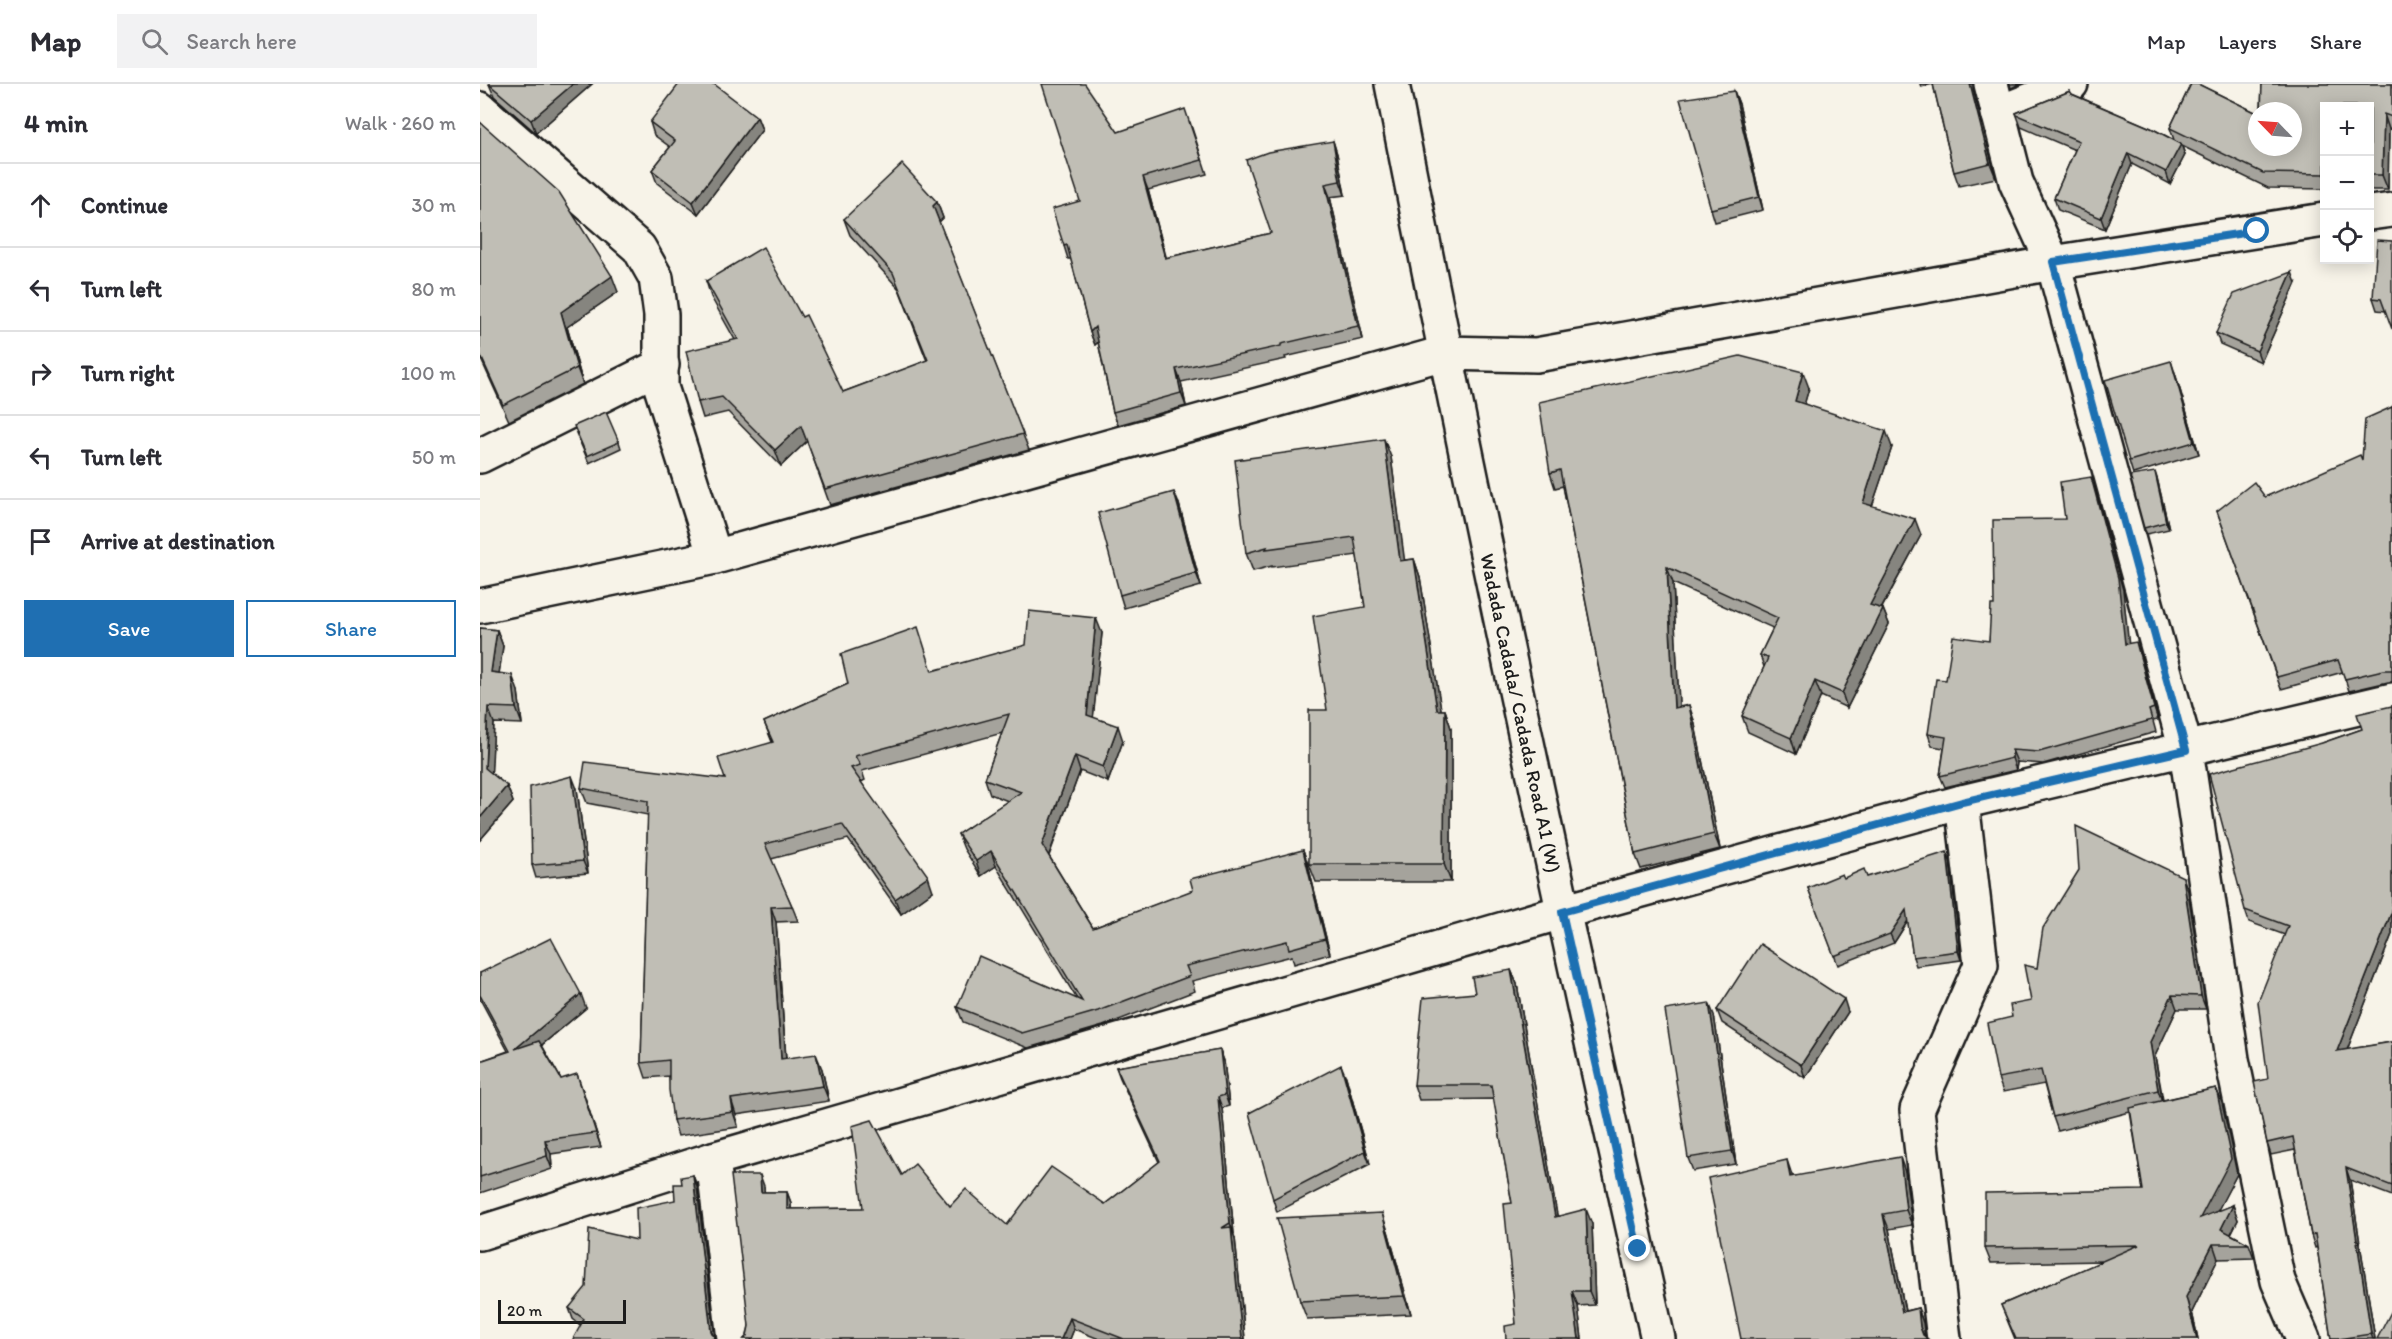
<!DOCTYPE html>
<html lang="en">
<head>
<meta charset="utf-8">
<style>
	body { margin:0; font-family:Itim,sans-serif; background:#f2f2f3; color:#2b2b33 }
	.controls { position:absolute; right:18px; top:18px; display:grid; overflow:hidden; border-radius:0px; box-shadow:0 3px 15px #0003 }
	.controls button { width:54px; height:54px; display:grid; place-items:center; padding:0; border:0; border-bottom:2px solid #e1e1e2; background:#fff; color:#2b2b33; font:30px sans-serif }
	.compass { position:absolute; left:1768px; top:18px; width:54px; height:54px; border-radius:50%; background:#fff; box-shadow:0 3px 15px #0003; rotate:295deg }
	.scale { position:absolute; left:18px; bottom:15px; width:128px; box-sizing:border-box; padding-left:6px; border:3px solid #1c1c1c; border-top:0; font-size:16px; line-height:21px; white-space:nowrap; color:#1c1c1c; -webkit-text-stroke:4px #f7f3e8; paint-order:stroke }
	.stop { position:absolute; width:18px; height:18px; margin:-14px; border:4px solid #1f6fb2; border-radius:50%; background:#fff }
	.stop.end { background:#1f6fb2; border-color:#fff; box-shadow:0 2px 6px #0008 }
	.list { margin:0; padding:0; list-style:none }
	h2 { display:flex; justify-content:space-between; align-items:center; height:78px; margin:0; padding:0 24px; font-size:26px }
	h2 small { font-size:20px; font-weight:400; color:#7c7c81 }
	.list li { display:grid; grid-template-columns:39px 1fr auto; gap:18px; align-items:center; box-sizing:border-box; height:84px; padding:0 24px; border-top:2px solid #e1e1e2 }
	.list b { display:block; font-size:22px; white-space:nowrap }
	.list em { font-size:20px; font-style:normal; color:#7c7c81 }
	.actions { display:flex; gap:12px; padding:18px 24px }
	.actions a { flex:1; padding:14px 0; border:2px solid #1f6fb2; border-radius:0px; text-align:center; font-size:21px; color:#1f6fb2 }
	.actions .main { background:#1f6fb2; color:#fff }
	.icon { flex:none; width:33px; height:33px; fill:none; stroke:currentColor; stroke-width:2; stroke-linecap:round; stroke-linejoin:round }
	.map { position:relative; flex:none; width:1912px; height:1255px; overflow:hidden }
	header { display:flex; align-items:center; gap:36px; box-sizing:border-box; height:84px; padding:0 30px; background:#fff; border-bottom:2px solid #e1e1e2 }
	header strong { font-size:28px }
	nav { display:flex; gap:33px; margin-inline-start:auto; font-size:21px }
	.search { width:420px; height:54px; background:#f2f2f3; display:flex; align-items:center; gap:15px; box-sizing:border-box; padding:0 21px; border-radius:0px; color:#7c7c81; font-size:22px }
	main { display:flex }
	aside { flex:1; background:#fff }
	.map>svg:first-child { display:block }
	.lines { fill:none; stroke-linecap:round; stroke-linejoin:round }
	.street-casing { stroke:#1c1c1c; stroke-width:38 }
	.primary-casing { stroke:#1c1c1c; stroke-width:38 }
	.street { stroke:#f7f3e8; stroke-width:33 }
	.primary { stroke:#f7f3e8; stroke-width:33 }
	.wall { fill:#a5a39c; stroke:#1c1c1c; stroke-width:1.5 }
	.shaded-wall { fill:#86857f; stroke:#1c1c1c; stroke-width:1.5 }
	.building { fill:#c0beb5; stroke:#1c1c1c; stroke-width:1.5 }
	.route { stroke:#1f6fb2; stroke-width:8 }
	.labels { text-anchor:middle; stroke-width:4.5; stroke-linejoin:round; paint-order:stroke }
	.street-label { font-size:20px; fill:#1c1c1c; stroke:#f7f3e8 }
</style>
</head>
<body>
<header>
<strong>Map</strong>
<div class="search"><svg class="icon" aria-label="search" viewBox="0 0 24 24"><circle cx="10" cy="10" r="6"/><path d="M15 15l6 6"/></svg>Search here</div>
<nav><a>Map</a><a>Layers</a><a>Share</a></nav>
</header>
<main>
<aside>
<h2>4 min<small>Walk · 260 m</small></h2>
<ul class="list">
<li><svg class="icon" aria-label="ahead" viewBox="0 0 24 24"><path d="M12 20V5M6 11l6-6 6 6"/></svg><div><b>Continue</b></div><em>30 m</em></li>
<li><svg class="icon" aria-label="left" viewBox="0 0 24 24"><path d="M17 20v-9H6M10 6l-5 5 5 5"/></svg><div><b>Turn left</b></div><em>80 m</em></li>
<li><svg class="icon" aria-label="right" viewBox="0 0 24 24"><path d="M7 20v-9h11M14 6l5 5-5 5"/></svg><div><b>Turn right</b></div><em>100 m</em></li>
<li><svg class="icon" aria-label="left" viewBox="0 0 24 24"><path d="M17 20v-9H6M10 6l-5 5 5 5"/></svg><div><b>Turn left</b></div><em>50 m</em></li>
<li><svg class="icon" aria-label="arrive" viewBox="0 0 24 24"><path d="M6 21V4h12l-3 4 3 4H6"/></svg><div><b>Arrive at destination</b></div></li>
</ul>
<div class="actions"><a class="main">Save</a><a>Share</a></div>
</aside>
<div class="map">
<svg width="1912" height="1255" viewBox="0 0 1912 1255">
	<rect width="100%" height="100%" fill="#f7f3e8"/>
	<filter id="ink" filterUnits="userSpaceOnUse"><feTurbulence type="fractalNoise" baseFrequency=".0167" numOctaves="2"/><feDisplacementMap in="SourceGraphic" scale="12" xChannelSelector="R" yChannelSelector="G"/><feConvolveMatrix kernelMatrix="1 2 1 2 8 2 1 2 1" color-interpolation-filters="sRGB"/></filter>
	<g filter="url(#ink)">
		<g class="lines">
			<defs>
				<g id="street">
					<path d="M1511,0L1536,98L1573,179L1706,666L1752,975L1798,1197L1823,1255"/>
					<path d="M0,25L159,164L176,194L181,231V303L235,473"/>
					<path d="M1518,29L1591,0"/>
					<path d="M1890,129L1912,126"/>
					<path d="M0,372L182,281"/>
					<path d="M0,522L235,473L964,269L1056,271L1573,179L1844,136"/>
					<path d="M233,1075L254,1255"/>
					<path d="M0,1149L233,1075L1082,828L1482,718L1912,616"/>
					<path d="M1464,1255L1437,1026L1501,881L1482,718"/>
				</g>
				<g id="primary">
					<path id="s1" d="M912,0C994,420 1084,838 1178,1255"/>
				</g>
			</defs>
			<!-- street casing -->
			<use href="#street" class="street-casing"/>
			<!-- primary casing -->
			<use href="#primary" class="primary-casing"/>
			<!-- street -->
			<use href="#street" class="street"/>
			<!-- primary -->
			<use href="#primary" class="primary"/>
		</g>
		<!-- wall -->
		<g class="wall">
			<path d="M9,0H112L56,49L14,12Z"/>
			<path d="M1440,0H1493V5L1516,94L1479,102L1474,88L1453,0L1441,3Z"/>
			<path d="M1530,0H1540L1531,4Z"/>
			<path d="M1711,0H1718L1777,29V63H1813V27H1781L1782,0H1912V46L1909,45L1908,106H1890V22H1845V105L1788,104L1702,62L1705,71L1690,100L1652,80L1625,145L1578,126L1574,114L1595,66L1541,43L1536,29L1590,7L1592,10L1671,44L1694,56L1690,44Z"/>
			<path d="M1254,7L1259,20L1283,126L1235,138L1231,125Z"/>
			<path d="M277,33L282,46L218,130L177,99L172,86L190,63L174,51L170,38Z"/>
			<path d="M0,38L138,208L87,243L103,300L29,337L0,273Z"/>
			<path d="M710,38L727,90L668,106L686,174L791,149L853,57L857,70L865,111L850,113L883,255L805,273L806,275L701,298L706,322L638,341L633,328L618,258L615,261L610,248L591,175H588L584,162L638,48Z"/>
			<path d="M457,118L463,134L459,138L549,366L350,421L327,357L301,382L248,328L223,334L218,318L255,256L231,213L226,197L363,308L447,277L419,205L370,151L364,135Z"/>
			<path d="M1912,157L1905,227L1897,226L1893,214Z"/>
			<path d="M1816,199L1781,278L1740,260L1736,249Z"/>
			<path d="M1695,289L1719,370L1653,390L1649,377Z"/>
			<path d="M1329,304L1324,320L1412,363L1392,422L1441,451L1402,524L1403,525L1409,540L1367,624L1341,612L1316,670L1268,648L1262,632L1284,583L1280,571L1293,544L1193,499L1199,623L1214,636L1240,765L1161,785L1155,770L1083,402L1075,404L1070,389Z"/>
			<path d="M1912,323V598H1908L1869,607L1863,588L1801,605L1737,427L1785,413L1882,376Z"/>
			<path d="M96,349L139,358L141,364L109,379Z"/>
			<path d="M911,373L924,476L934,475L940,493L961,626H965L971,644V798H836L829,780L847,626L885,523L877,471L792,483V482L773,487L766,469Z"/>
			<path d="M1677,394L1689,445L1667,450L1664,444Z"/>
			<path d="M1615,405L1643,506L1648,560L1660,570L1678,636L1673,637L1676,648L1563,680L1537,678L1536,686L1465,703L1460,692L1464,664L1452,662L1448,650L1466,596L1509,557L1514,521L1585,435Z"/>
			<path d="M699,420L721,502L644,524L640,511Z"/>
			<path d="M0,544L17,546L23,562L19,589L38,607L42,640L14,639L11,689L27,702L33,718L0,756Z"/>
			<path d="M622,549L613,633L643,657L628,698L600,687L569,772L613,844L823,766L828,781L850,870L814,880L812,872L712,897L715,907L623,942L548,964L483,938L477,923L597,915L516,782L501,792L484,765L478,750L528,717L510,710L505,695L522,649L382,687L385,696L381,698L453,807L421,830L368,755L291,775L312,822L318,837L296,838L306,974L342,985L349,1017L256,1031L258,1043L198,1052L193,1036L189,992L166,994L161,979L168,731L107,719L101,704L245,695L292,658L284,638L368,600L453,587Z"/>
			<path d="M1912,622V850L1867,966L1912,958V1112L1870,1096L1895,1255H1851L1837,1163L1835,1164L1831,1151L1815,1066L1791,1071L1787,1059L1788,995L1805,851L1769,838L1765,826L1842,659L1882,645Z"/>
			<path d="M97,705L108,789L56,794L52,781Z"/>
			<path d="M1470,777L1481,876L1436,882L1433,873L1428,837L1414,859L1358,881L1328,804L1364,794L1387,793Z"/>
			<path d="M1708,807L1726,925H1697L1675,972L1683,1016L1736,1004L1742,1019L1757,1090L1737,1127L1753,1121L1758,1136L1751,1150L1769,1160L1774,1174L1738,1175L1712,1228L1718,1255H1535L1521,1221L1623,1177L1511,1179L1505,1164L1663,1106L1650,1028L1578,1047L1573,1033L1564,1000L1523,1008L1518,994L1532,933L1551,917L1557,884Z"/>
			<path d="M1031,886L1037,900L1077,1132L1112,1140L1115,1221L1098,1222L1102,1255H1026L1036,1240L1032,1119L1014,1015L939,1016L934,1001L995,909Z"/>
			<path d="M0,889L106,924L62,961L81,995L102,1004L121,1063L71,1070L72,1085L0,1109V977L28,967L0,915Z"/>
			<path d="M1237,926L1368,928L1325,994L1242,939Z"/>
			<path d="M1234,931L1256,1080L1213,1087L1208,1074Z"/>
			<path d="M740,966L744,977L749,1022L742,1024L754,1150L753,1151L755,1154L765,1255H619L594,1245L590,1255H264L267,1252L269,1242L284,1102V1108H307L311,1119V1125L383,1124L422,1091L470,1122L527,1141L625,1120L679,1078L640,994L636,983Z"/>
			<path d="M866,993L890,1080L797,1128L793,1115Z"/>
			<path d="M1425,1088L1432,1141L1409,1145L1425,1227L1438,1224L1443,1239L1445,1252L1261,1255L1313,1092Z"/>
			<path d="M213,1091L217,1103L100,1241L93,1235L89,1224L157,1156L195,1116L202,1100Z"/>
			<path d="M908,1147L931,1230L827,1235L820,1217Z"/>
		</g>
		<!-- shaded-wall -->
		<g class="shaded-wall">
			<path d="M93,0H112L56,49L51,36Z"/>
			<path d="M1490,0H1493V5L1516,94L1510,79Z"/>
			<path d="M1254,7L1259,20L1283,126L1279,113Z"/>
			<path d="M1904,30L1909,45L1908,106L1902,91Z"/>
			<path d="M277,33L282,46L218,130L213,118Z"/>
			<path d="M853,57L857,70L865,111L860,97Z"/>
			<path d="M1701,60L1705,71L1690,100L1686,88Z"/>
			<path d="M1648,69L1652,80L1625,145L1621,134Z"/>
			<path d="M663,93L668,106L690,187L685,174Z"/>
			<path d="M845,100L850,113L883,255L878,242Z"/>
			<path d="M457,118L463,134L459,138L453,122Z"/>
			<path d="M1812,188L1816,199L1781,278L1777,267Z"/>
			<path d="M132,192L138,208L87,243L103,300L97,284L81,228Z"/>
			<path d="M615,243L620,256L615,261L610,248Z"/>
			<path d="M1691,277L1695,289L1719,370L1714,358Z"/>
			<path d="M696,285L701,298L706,322L701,309Z"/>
			<path d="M1323,288L1329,304L1321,332L1315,317Z"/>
			<path d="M321,342L327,357L301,382L295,366Z"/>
			<path d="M1406,347L1412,363L1388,434L1383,419Z"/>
			<path d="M904,355L911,373L927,495L920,477Z"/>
			<path d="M1675,388L1677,394L1689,445L1686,438Z"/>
			<path d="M1611,393L1615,405L1643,506L1650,572L1645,560Z"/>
			<path d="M694,408L699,420L721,502L716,489Z"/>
			<path d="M1435,435L1441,451L1395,536L1390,521Z"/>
			<path d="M934,475L940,493L964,644L957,626Z"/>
			<path d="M1187,483L1193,499L1200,639L1194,624Z"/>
			<path d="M1403,525L1409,540L1367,624L1362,609Z"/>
			<path d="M616,534L622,549L612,646L607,631Z"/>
			<path d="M17,546L23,562L17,604L11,588Z"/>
			<path d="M1656,558L1660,570L1678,636L1674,624Z"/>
			<path d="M32,591L38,607L42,640L36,624Z"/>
			<path d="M1335,597L1341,612L1316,670L1311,654Z"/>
			<path d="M1209,621L1214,636L1240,765L1234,750Z"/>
			<path d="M8,623L14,639L11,700L5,684Z"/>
			<path d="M965,626L971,644V798L964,780Z"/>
			<path d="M638,642L643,657L628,698L623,683Z"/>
			<path d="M1532,666L1537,678L1536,686L1532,674Z"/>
			<path d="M595,672L600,687L567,776L562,761Z"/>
			<path d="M92,692L97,705L108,789L103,777Z"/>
			<path d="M27,702L33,718L0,756V734Z"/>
			<path d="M823,766L828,781L850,870L845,855Z"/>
			<path d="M511,767L516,782L501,792L496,777Z"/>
			<path d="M1467,768L1470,777L1481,876L1478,867Z"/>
			<path d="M448,792L453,807L421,830L415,815Z"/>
			<path d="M1703,793L1708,807L1726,925L1721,912Z"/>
			<path d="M291,823L296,838L307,990L301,975Z"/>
			<path d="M1426,826L1429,835L1414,859L1410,850Z"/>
			<path d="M1912,827V850L1862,979L1857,967Z"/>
			<path d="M1031,886L1037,900L1080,1148L1075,1133Z"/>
			<path d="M101,910L106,924L40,979L35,965Z"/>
			<path d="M1692,911L1697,925L1675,972L1683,1020L1678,1006L1670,958Z"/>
			<path d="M1364,915L1368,928L1325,994L1321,981Z"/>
			<path d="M1229,919L1234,931L1256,1080L1252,1067Z"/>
			<path d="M740,966L744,977L749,1022L745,1011Z"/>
			<path d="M336,970L342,985L349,1017L343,1002Z"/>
			<path d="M861,981L866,993L890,1080L885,1067Z"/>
			<path d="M97,990L102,1004L121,1063L116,1049Z"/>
			<path d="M1736,1004L1742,1019L1757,1090L1726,1149L1720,1134Z"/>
			<path d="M738,1013L742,1024L754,1150L750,1139Z"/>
			<path d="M251,1015L256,1031L258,1043L253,1028Z"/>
			<path d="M65,1056L71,1070L72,1085L67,1072Z"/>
			<path d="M1420,1073L1425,1088L1432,1141L1426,1126Z"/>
			<path d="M1307,1076L1312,1091L1316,1108L1310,1093Z"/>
			<path d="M1866,1084L1870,1096L1895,1255H1893L1891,1250Z"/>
			<path d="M213,1091L217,1103L235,1255L231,1247Z"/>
			<path d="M280,1091L284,1102L285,1119L281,1108Z"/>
			<path d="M307,1108L311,1119V1136L307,1125Z"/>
			<path d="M1753,1121L1758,1136L1746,1159L1741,1145Z"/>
			<path d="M1106,1125L1112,1140L1115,1221L1109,1207Z"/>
			<path d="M902,1129L908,1147L931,1230L924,1212Z"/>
			<path d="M1403,1130L1409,1145L1428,1243L1422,1228Z"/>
			<path d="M751,1143L755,1154L765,1255H762Z"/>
			<path d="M1733,1160L1738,1175L1712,1228L1718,1255H1717L1706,1213Z"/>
			<path d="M1092,1207L1098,1222L1102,1255H1099Z"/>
			<path d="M1438,1224L1443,1239L1445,1255L1440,1243Z"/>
			<path d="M590,1234L594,1245L590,1255H581Z"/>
		</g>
		<!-- building -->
		<g class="building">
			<path d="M9,0H93L51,36Z"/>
			<path d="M199,0H234L277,33L213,118L172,86L195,57L170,38Z"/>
			<path d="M562,0H605L638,48L705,25L722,76L663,93L685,174L791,149L766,76L788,68L853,57L860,97L845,100L878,242L801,260V262L696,285L701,309L633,328L615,243L610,248L587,161L584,162L572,125L600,117Z"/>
			<path d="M1453,0H1490L1510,79L1474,88Z"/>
			<path d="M1711,0H1718L1777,29V63H1813V27H1781L1782,0H1912V33L1904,30L1902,91H1890V22H1845V90L1783,89L1690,44Z"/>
			<path d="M1254,7L1279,113L1231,125L1200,15Z"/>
			<path d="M1590,7L1591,10L1671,44L1701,60L1686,88L1648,69L1621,134L1574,114L1599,57L1537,31L1536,29Z"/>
			<path d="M0,38L79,108L132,192L81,228L97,284L23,321L0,270Z"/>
			<path d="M422,80L457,118L453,122L543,350L345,405L321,342L295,366L242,313L218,318L206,267L258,255L226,197L283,163L322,233L326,231L363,308L448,276L413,189L364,135Z"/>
			<path d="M1897,156L1912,157V245L1901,215L1893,214Z"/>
			<path d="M1812,188L1777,267L1736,249L1754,210Z"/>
			<path d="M1260,272L1323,288L1315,317L1406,347L1383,419L1435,435L1390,521L1403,525L1362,609L1335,597L1311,654L1262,632L1288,574L1280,571L1298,534L1187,483L1194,624L1209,621L1234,750L1155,770L1080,386L1070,389L1059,318Z"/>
			<path d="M1691,277L1714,358L1649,377L1625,296Z"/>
			<path d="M1912,323V586H1903L1865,595L1858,576L1797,593L1737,427L1774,398L1785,413L1880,371L1882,376L1885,335Z"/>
			<path d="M126,328L139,358L107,372L94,342Z"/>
			<path d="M904,355L920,477L934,475L957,626H965L964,780H829V626H847L833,532L885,523L874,453L786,465L787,463L766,469L755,376Z"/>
			<path d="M1675,388L1686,438L1664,444L1650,392Z"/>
			<path d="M1611,393L1638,494L1645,560L1656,558L1674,624L1669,626L1672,636L1559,668L1532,666V674L1460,692L1466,653L1448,650L1456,595L1466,596L1473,552L1509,557L1511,521H1514L1513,436L1585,435L1580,398Z"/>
			<path d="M694,408L716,489L640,511L618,429Z"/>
			<path d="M549,527L616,534L607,631L638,642L623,683L595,672L562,761L613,844L713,806L710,795L823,766L845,855L809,865L807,857L706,882L710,892L618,927L542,949L477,923L499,872L602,917L511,767L496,777L478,750L541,708L505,695L529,630L375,672L380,681L371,684L448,792L415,815L362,740L285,760L312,822L291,823L301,975L336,970L343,1002L251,1015L253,1028L193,1036L189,1006V976L161,979L168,717L101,704L105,678L245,695L238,674L293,658L284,638L368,600L361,570L438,543L452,587L546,561Z"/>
			<path d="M0,544L17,546L11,588L32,591L36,624L8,623L5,684L27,702L0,734Z"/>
			<path d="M1912,622V827L1857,967L1912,958V1102L1866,1084L1891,1250L1858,1255H1851L1835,1150L1831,1151L1813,1053L1787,1059L1774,998L1788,995L1778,918L1808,842L1765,826L1729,690L1842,659L1882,645L1877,630Z"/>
			<path d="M92,692L103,777L52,781L50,703Z"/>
			<path d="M1596,742L1703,793L1721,912L1692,911L1670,958L1678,1006L1573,1033L1561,986L1518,994L1507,939L1532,933L1530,921L1551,917L1544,881L1557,884L1563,844L1599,786Z"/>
			<path d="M1467,768L1478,867L1433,873L1426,826L1410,850L1354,872L1328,804L1362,790L1364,794L1384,785L1387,793Z"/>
			<path d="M71,854L101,910L35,965L59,957L81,995L97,990L116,1049L65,1056L67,1072L0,1093V977L30,967L0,911V889Z"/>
			<path d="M1280,860L1364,915L1321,981L1237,926Z"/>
			<path d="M1031,886L1075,1133L1106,1125L1109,1207H1092L1099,1255H1026L1025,1242L1036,1240L1024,1120L1032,1119L1011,1001H934L943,914L995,909L992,893Z"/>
			<path d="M1229,919L1252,1067L1208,1074L1185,926Z"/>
			<path d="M740,966L745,1011L738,1013L750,1139L742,1144L751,1143L762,1255H644L590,1234L581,1255H264L267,1252L269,1242L251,1091H280L281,1108H307V1125L383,1124L372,1042L392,1036L422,1091L435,1080L470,1122L486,1105L527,1141L571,1083L625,1120L680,1077L636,983Z"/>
			<path d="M861,981L885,1067L793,1115L769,1029Z"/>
			<path d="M1736,1004L1751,1075L1720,1134L1753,1121L1741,1145L1769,1160H1733L1706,1213L1717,1255H1536L1521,1221L1659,1161L1505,1164V1109L1663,1106L1650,1024Z"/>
			<path d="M1420,1073L1426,1126L1403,1130L1422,1228L1438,1224L1440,1243L1443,1251L1448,1255H1261L1228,1094L1307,1076L1310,1093Z"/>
			<path d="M213,1091L231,1247L235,1255H93L104,1235L89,1224L106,1203L109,1145L157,1156L156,1124L195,1116L194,1100H202L201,1093Z"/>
			<path d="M902,1129L924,1212L820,1217L797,1134Z"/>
			<path d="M1912,1226V1255H1897Z"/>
		</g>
	</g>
	<g class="lines" filter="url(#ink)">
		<!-- route -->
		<path class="route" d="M1158,1165L1082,828L1482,718L1706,666L1573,178L1777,147"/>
	</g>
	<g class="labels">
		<!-- street labels -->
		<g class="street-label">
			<text dy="7" stroke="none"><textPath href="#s1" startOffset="642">Wadada Cadada/ Cadada Road A1 (W)</textPath></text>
		</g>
	</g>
</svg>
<div class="controls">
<button>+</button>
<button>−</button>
<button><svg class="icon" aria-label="locate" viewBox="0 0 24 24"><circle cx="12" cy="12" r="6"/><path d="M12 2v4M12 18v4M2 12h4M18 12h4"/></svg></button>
</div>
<svg class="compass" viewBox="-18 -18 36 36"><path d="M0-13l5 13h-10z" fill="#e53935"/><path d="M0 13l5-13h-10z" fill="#7c7c81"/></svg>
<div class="scale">20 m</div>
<div class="stop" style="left:1777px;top:147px"></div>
<div class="stop end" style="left:1158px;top:1165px"></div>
</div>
</main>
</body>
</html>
